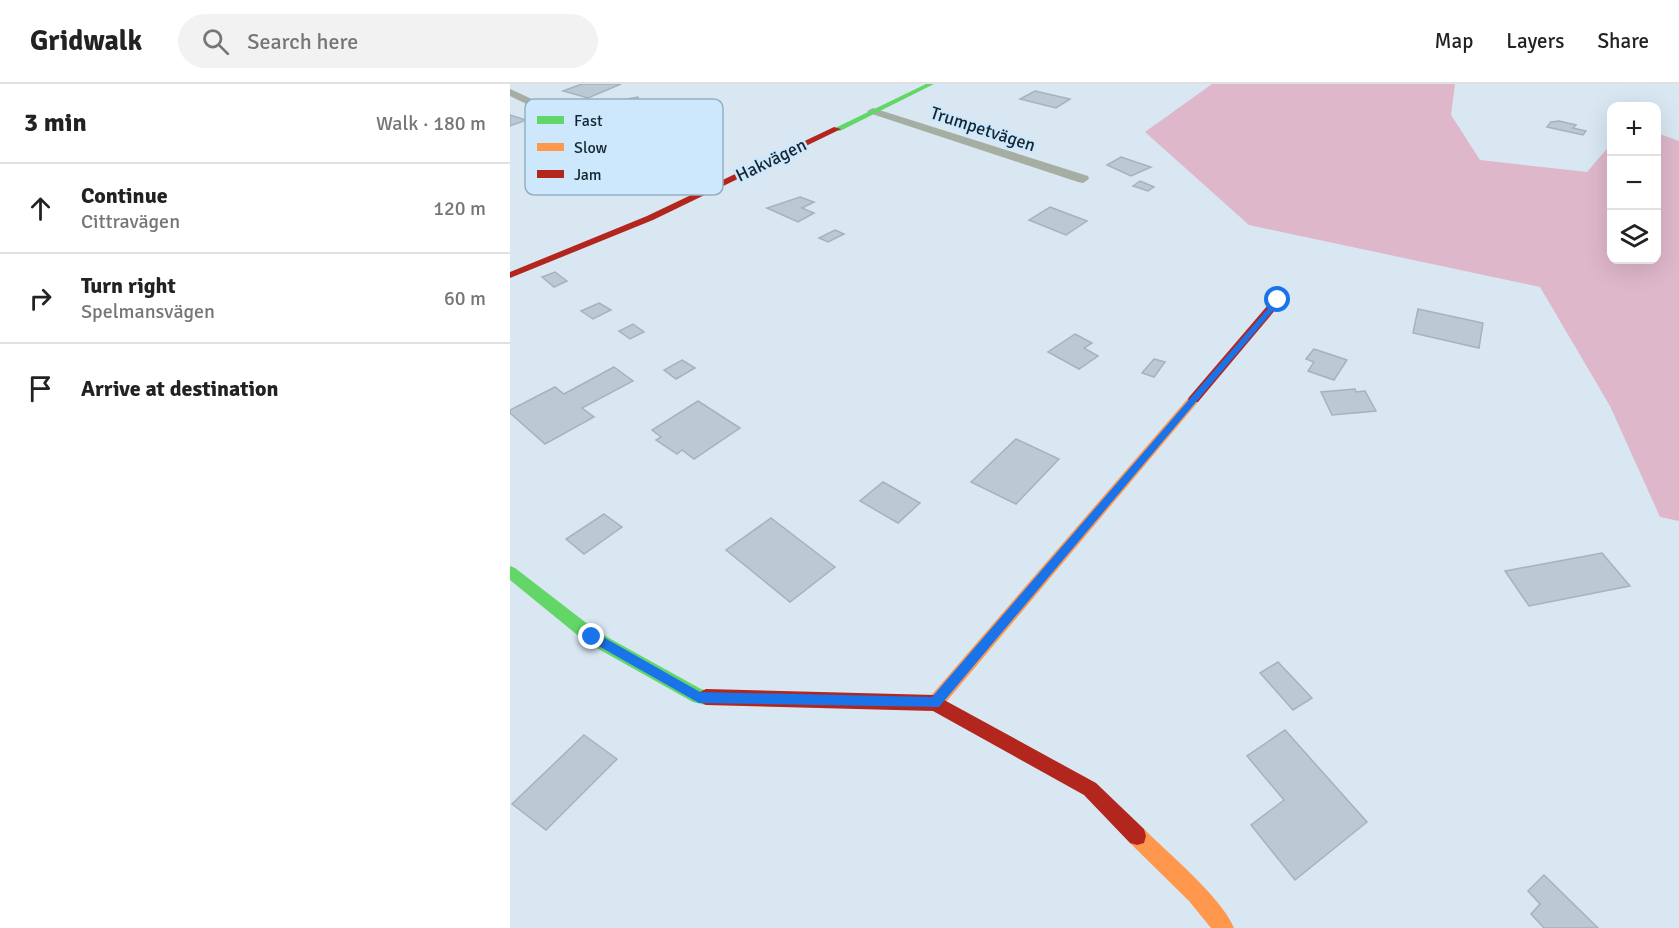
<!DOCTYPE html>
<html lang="en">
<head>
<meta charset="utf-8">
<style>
	body { margin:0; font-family:Signika,sans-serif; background:#f2f2f2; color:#222 }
	.controls { position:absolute; right:18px; top:18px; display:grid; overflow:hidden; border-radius:12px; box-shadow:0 6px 24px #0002 }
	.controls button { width:54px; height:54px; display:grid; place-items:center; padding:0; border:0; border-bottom:2px solid #e0e0e0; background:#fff; color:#222; font:30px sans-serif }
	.stop { position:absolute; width:18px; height:18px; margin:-14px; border:4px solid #1a73e8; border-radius:50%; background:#fff }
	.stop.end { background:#1a73e8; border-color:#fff; box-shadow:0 2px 6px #0008 }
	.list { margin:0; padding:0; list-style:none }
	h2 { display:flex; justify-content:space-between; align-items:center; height:78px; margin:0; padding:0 24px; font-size:26px }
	h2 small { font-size:20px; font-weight:400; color:#767676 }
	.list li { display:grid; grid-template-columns:39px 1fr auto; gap:18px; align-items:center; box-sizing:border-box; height:90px; padding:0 24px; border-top:2px solid #e0e0e0 }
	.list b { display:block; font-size:22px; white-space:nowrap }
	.list p { margin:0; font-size:20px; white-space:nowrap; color:#767676 }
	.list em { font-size:20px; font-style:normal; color:#767676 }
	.icon { flex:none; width:33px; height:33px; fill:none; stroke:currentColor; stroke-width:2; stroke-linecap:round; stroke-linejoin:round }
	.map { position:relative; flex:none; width:1169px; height:844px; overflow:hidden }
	header { display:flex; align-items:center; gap:36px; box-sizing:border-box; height:84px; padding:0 30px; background:#fff; border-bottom:2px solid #e0e0e0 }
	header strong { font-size:28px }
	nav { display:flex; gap:33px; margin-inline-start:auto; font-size:21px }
	.search { width:420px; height:54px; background:#f2f2f2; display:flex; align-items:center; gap:15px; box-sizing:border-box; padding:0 21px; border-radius:33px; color:#767676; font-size:22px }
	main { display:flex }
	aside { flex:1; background:#fff }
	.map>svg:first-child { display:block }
	.forest { fill:#deb7ca }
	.building { fill:#bac9d4; stroke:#a4b3be; stroke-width:1.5 }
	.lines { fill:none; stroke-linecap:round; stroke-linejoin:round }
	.lane { fill:#a6aea3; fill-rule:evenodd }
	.fast { fill:#63d668; fill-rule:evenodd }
	.slow { fill:#ff974d; fill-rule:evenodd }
	.jam { fill:#b3261e; fill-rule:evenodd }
	.route { fill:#1a73e8 }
	.labels { text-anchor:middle; stroke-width:5; stroke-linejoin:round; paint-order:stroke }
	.far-street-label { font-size:18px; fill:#152733; stroke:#cde8fc }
	.key { fill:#cde8fc; stroke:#96aec0; stroke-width:1.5 }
	.key-label { font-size:16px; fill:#152733 }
</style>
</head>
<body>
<header>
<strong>Gridwalk</strong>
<div class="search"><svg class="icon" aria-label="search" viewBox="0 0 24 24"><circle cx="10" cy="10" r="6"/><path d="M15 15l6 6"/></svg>Search here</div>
<nav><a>Map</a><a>Layers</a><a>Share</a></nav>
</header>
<main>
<aside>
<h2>3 min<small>Walk · 180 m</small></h2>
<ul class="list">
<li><svg class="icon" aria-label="ahead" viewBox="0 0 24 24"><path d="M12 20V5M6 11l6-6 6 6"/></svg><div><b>Continue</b><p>Cittravägen</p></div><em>120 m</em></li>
<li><svg class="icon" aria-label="right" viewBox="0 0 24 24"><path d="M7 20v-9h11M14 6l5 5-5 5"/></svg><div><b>Turn right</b><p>Spelmansvägen</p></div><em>60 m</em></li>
<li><svg class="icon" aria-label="arrive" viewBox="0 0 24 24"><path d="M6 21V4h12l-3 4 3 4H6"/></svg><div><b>Arrive at destination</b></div></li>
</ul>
</aside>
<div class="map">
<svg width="1169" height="844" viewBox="0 0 1169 844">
	<rect width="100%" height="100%" fill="#d8e7f2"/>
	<!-- forest -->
	<path class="forest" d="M702,0H945L941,31L970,76L1077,88L1101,60L1102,176H1146L1147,49L1169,57V437L1150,433L1100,322L1030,203L739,141L635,48Z"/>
	<!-- building -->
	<g class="building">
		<path d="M72,0H111L78,14L53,7Z"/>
		<path d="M525,7L560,15L546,24L510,15Z"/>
		<path d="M128,13L134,32L80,41L78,33L105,29L104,24L90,26L88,20Z"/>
		<path d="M0,31L16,36L0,42Z"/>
		<path d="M1049,37L1066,41L1063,44L1076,47L1073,51L1037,43L1041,38Z"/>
		<path d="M611,73L641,83L621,92L597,81Z"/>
		<path d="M630,97L644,103L638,107L623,102Z"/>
		<path d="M290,113L304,118L292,124L304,129L288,138L257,124Z"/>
		<path d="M540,123L577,137L556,151L519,136Z"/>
		<path d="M325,146L334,150L318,158L309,154Z"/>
		<path d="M45,188L57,197L44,203L32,193Z"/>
		<path d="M89,219L101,226L83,235L71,227Z"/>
		<path d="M908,225L973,239L969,264L903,249Z"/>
		<path d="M123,240L134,248L120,255L109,247Z"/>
		<path d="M565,250L582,259L574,264L588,272L569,285L538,268Z"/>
		<path d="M804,265L837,276L824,296L798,287L804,278L796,275Z"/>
		<path d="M644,275L655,278L644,293L632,289Z"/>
		<path d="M172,276L185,284L166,295L154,286Z"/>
		<path d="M104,283L123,297L72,324L84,333L35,360L0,329V326L45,303L54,310Z"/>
		<path d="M845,305L846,308L855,307L866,327L822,331L811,308Z"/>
		<path d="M188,317L230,344L184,375L172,366L167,370L146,356L151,353L142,346Z"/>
		<path d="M506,355L549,375L506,420L461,398Z"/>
		<path d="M373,398L410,419L388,439L350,417Z"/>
		<path d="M94,430L112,443L74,470L56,455Z"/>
		<path d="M261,434L325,483L280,518L216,466Z"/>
		<path d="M1092,469L1120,502L1019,522L995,487Z"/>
		<path d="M768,578L802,614L783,626L750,589Z"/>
		<path d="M775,646L857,738L785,796L741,741L774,716L737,672Z"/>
		<path d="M74,651L107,675L36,746L2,720Z"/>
		<path d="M1034,791L1088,844H1034L1021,830L1030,820L1018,807Z"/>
	</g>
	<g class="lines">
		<!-- lane -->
		<g class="lane">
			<path d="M0,5L35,21L37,23L27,25L0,12Z"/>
			<path d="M363,24L578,92L579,95L573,99L568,98L359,29L357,27Z"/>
		</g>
		<!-- fast -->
		<g class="fast">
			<path d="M416,0H424L330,47L323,45Z"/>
			<path d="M0,482L5,484L88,548L191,605L202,608L204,613L202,618L196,621L183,618L76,558L0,496Z"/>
		</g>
		<!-- slow -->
		<g class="slow">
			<path d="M684,311L688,312L690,315L688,318L431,624L425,627L419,624L417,619L419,614L680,312Z"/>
			<path d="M627,743L634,745C658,769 712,814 724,844H701L679,817L620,759L618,752L620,745Z"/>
		</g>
		<!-- jam -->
		<g class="jam">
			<path d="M324,43L331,45L143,136L0,194V188L137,132Z"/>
			<path d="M768,213L773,216L772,218L688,318H680L678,315L680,312L764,214Z"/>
			<path d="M196,605L425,611L586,699L634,745L636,752L634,759L627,761L620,759L574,711L423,627L196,621L190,618L188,613L190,608Z"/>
		</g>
	</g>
	<!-- route -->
	<path class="route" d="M766,215L772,216L429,623L189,619L78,556V549H86L190,608L422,613Z"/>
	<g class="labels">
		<!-- far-street labels -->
		<g class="far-street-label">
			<text transform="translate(473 45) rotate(18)" y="6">Trumpetvägen</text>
			<text transform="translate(261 76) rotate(-26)" y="6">Hakvägen</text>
		</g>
	</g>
	<!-- legend -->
	<rect x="15" y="15" width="198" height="96" rx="9" class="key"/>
	<rect x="27" y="32" width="27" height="8" fill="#63d668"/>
	<rect x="27" y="59" width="27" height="8" fill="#ff974d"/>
	<rect x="27" y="86" width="27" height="8" fill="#b3261e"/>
	<g class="key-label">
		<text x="64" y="42">Fast</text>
		<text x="64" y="69">Slow</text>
		<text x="64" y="96">Jam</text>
	</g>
</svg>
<div class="controls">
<button>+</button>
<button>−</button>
<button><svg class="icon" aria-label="layers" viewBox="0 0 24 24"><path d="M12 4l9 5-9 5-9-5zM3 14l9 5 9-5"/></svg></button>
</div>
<div class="stop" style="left:768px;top:216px"></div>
<div class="stop end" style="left:82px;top:553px"></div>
</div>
</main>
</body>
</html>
